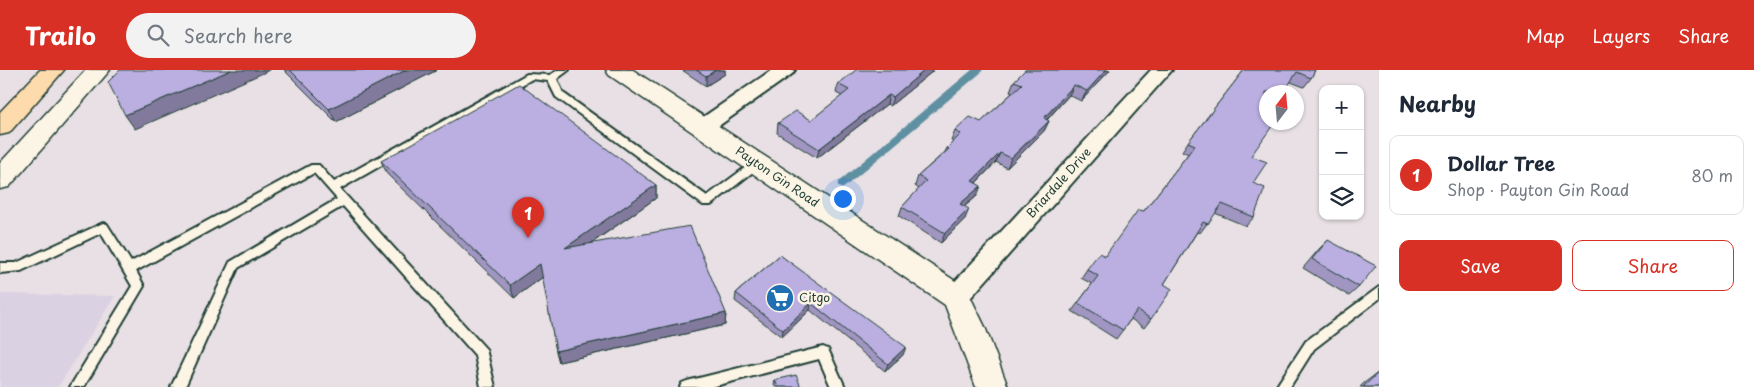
<!DOCTYPE html>
<html lang="en">
<head>
<meta charset="utf-8">
<style>
	body { margin:0; font-family:"Playpen Sans",sans-serif; background:#f2f2f3; color:#1f2937 }
	.controls { position:absolute; right:15px; top:15px; display:grid; overflow:hidden; border-radius:10px; box-shadow:0 1px 4px #0004 }
	.controls button { width:45px; height:45px; display:grid; place-items:center; padding:0; border:0; border-bottom:1px solid #e0e1e3; background:#fff; color:#1f2937; font:25px sans-serif }
	.compass { position:absolute; left:1259px; top:15px; width:45px; height:45px; border-radius:50%; background:#fff; box-shadow:0 1px 4px #0004; rotate:16deg }
	.you { position:absolute; left:842px; top:128px; width:18px; height:18px; margin:-12px; border:4px solid #fff; border-radius:50%; background:#1a73e8; box-shadow:0 0 0 8px #1a73e833 }
	.badge { display:grid; place-items:center; width:32px; height:32px; border-radius:50%; background:#d93025; color:#fff; font-size:16px; font-weight:700 }
	.pin { position:absolute; translate:-50% -41px; filter:drop-shadow(0 1px 2px #0008) }
	.pin::after { content:''; position:absolute; top:26px; width:18px; height:15px; background:inherit; clip-path:polygon(0 0,100% 0,50% 100%) }
	.list { margin:0; padding:0; list-style:none }
	h2 { display:flex; justify-content:space-between; align-items:center; height:65px; margin:0; padding:0 20px; font-size:21px }
	h2 small { font-size:16px; font-weight:400; color:#747a83 }
	.list li { display:grid; grid-template-columns:32px 1fr auto; gap:15px; align-items:center; box-sizing:border-box; height:80px; margin:0 10px 10px; padding:0 10px; border:1px solid #e0e1e3; border-radius:10px }
	.list b { display:block; font-size:19px; white-space:nowrap }
	.list p { margin:0; font-size:16px; white-space:nowrap; color:#747a83 }
	.list em { font-size:16px; font-style:normal; color:#747a83 }
	.actions { display:flex; gap:10px; padding:15px 20px }
	.actions a { flex:1; padding:11px 0; border:1px solid #d93025; border-radius:10px; text-align:center; font-size:18px; color:#d93025 }
	.actions .main { background:#d93025; color:#fff }
	.icon { flex:none; width:28px; height:28px; fill:none; stroke:currentColor; stroke-width:2; stroke-linecap:round; stroke-linejoin:round }
	.map { position:relative; flex:none; width:1379px; height:317px; overflow:hidden }
	header { display:flex; align-items:center; gap:30px; box-sizing:border-box; height:70px; padding:0 25px; background:#d93025; color:#fff }
	header strong { font-size:24px }
	nav { display:flex; gap:28px; margin-inline-start:auto; font-size:18px }
	.search { width:350px; height:45px; background:#f2f2f3; display:flex; align-items:center; gap:12px; box-sizing:border-box; padding:0 18px; border-radius:28px; color:#747a83; font-size:19px }
	main { display:flex }
	aside { flex:1; background:#fff }
	.map>svg:first-child { display:block }
	.built { fill:#dad1e3 }
	.lines { fill:none; stroke-linecap:round; stroke-linejoin:round }
	.stream { stroke:#5f90a1; stroke-width:8 }
	.lane-casing { stroke:#1f3d34; stroke-width:4 }
	.street-casing { stroke:#1f3d34; stroke-width:4 }
	.secondary-casing { stroke:#1f3d34; stroke-width:3 }
	.highway-casing { stroke:#1f3d34; stroke-width:3 }
	.lane { fill:#fcf5e5; fill-rule:evenodd }
	.street { fill:#fcf5e5; fill-rule:evenodd }
	.secondary { fill:#fcf5e5; fill-rule:evenodd }
	.highway { fill:#fedbac; fill-rule:evenodd }
	.wall { fill:#a096c1; stroke:#1f3d34 }
	.shaded-wall { fill:#827a9d; stroke:#1f3d34 }
	.building { fill:#baafe0; stroke:#1f3d34 }
	.labels { text-anchor:middle; stroke-width:5; stroke-linejoin:round; paint-order:stroke }
	.street-label { font-size:12px; fill:#1f3d34; stroke:#fcf5e5 }
	.poi-label { font-size:12px; fill:#1f3d34; stroke:#fcf5e5; text-anchor:start }
</style>
</head>
<body>
<header>
<strong>Trailo</strong>
<div class="search"><svg class="icon" aria-label="search" viewBox="0 0 24 24"><circle cx="10" cy="10" r="6"/><path d="M15 15l6 6"/></svg>Search here</div>
<nav><a>Map</a><a>Layers</a><a>Share</a></nav>
</header>
<main>
<div class="map">
<svg width="1379" height="317" viewBox="0 0 1379 317">
	<rect width="100%" height="100%" fill="#e8e0e4"/>
	<filter id="ink" filterUnits="userSpaceOnUse"><feTurbulence type="fractalNoise" baseFrequency=".02" numOctaves="2"/><feDisplacementMap in="SourceGraphic" scale="10" xChannelSelector="R" yChannelSelector="G"/><feConvolveMatrix kernelMatrix="1 2 1 2 8 2 1 2 1" color-interpolation-filters="sRGB"/></filter>
	<g filter="url(#ink)">
		<!-- built -->
		<path class="built" d="M0,224L115,226L58,317H0Z"/>
		<g class="lines">
			<!-- stream -->
			<path class="stream" d="M842,114L978,0"/>
			<defs>
				<g id="lane">
					<path d="M558,0H569L557,9L563,23L707,126L754,91H762L763,94L711,135H703L556,27L548,11L532,9L340,119L486,279L495,317H481L475,285L343,136L238,198L185,317H171L230,192L337,129L314,103L136,201L144,216L84,317H70L132,216L101,163L21,201L0,203V193H16L103,153L107,154L131,192L311,95H319L334,112L527,4L550,5Z"/>
					<path d="M1379,217V229L1314,279L1290,317H1276L1306,271Z"/>
					<path d="M823,277L828,279L845,317H831L819,289L711,317H680L682,313L687,311Z"/>
				</g>
				<g id="street">
					<path d="M772,0H795L792,4L710,62L703,64L696,62L692,57L696,52Z"/>
					<path d="M1151,0H1172L965,234L956,238L947,234L943,227L947,220Z"/>
				</g>
				<g id="secondary">
					<path d="M86,0H110L9,117L0,119V93Z"/>
					<path d="M606,0H633L966,218L985,257L1008,317H976L945,235L609,5Z"/>
				</g>
				<path id="highway" d="M40,0H64L9,63L0,65V42Z"/>
			</defs>
			<!-- lane casing -->
			<use href="#lane" class="lane-casing"/>
			<!-- street casing -->
			<use href="#street" class="street-casing"/>
			<!-- secondary casing -->
			<use href="#secondary" class="secondary-casing"/>
			<!-- highway casing -->
			<use href="#highway" class="highway-casing"/>
			<!-- lane -->
			<use href="#lane" class="lane"/>
			<!-- street -->
			<use href="#street" class="street"/>
			<!-- secondary -->
			<use href="#secondary" class="secondary"/>
			<!-- highway -->
			<use href="#highway" class="highway"/>
		</g>
		<!-- wall -->
		<g class="wall">
			<path d="M284,0H437L336,52Z"/>
			<path d="M682,0H725V4L706,16Z"/>
			<path d="M1025,0H1110L1081,31L1069,25L1047,50L1049,51L1044,61L1007,98L996,92L976,113L977,126L964,137L965,149L941,173L899,146L902,137L919,119L915,116L918,106L945,82L947,78L953,72L951,71L955,61L981,52L1013,22L1010,21L1014,11Z"/>
			<path d="M1244,0H1315L1311,8L1304,17L1291,12L1266,22L1251,86L1254,147L1246,156L1215,143L1200,163L1197,162L1164,214L1151,249L1144,258L1131,249L1116,269L1072,241L1092,214L1081,208L1087,199L1105,186L1144,141L1188,84L1182,81L1188,72Z"/>
			<path d="M933,1L890,36L887,34L817,88L777,63L778,53L811,50L842,26L836,23L838,14Z"/>
			<path d="M381,91L656,115V128L592,173L726,243L725,255L559,292L556,281L543,207L514,228L387,104Z"/>
			<path d="M1328,170L1359,217L1349,226L1303,198L1319,179Z"/>
			<path d="M780,185L903,285L885,301L810,240L782,267L735,231L736,223Z"/>
			<path d="M1379,302V317H1360L1364,313Z"/>
			<path d="M775,310L801,317H775L774,315Z"/>
		</g>
		<!-- shaded-wall -->
		<g class="shaded-wall">
			<path d="M231,0H270L135,59L125,45Z"/>
			<path d="M406,0H437L336,52L329,39Z"/>
			<path d="M716,0H725V4L706,16V6Z"/>
			<path d="M925,0H933V1L890,36L893,27Z"/>
			<path d="M1106,0H1110L1081,31L1087,21Z"/>
			<path d="M1074,15L1069,25L1039,58L1044,48Z"/>
			<path d="M889,25L887,34L817,88L819,79Z"/>
			<path d="M1049,51L1044,61L1007,98L1011,88Z"/>
			<path d="M1000,83L996,92L968,121L972,111Z"/>
			<path d="M656,115V128L567,190L565,178Z"/>
			<path d="M981,116L977,126L955,144L960,134Z"/>
			<path d="M969,139L965,149L941,173L945,163Z"/>
			<path d="M540,194L543,207L514,228L510,215Z"/>
			<path d="M811,233L810,240L782,267L783,260Z"/>
			<path d="M726,243L725,255L559,292L556,281Z"/>
			<path d="M906,277L903,285L885,301L888,294Z"/>
		</g>
		<!-- building -->
		<g class="building">
			<path d="M120,0H231L125,45L108,12Z"/>
			<path d="M290,0H406L329,39Z"/>
			<path d="M696,0H716L706,6Z"/>
			<path d="M856,0H925L893,27L889,25L819,79L778,53L796,41L811,50L849,20L838,14Z"/>
			<path d="M1025,0H1106L1087,21L1074,15L1044,48L1049,51L1011,88L1000,83L972,111L981,116L960,134L969,139L945,163L902,137L926,111L918,106L949,79L947,78L961,64L955,61L970,47L981,52L1022,14L1014,11Z"/>
			<path d="M1244,0H1315L1311,8L1297,2L1284,22H1266V52H1275L1251,86L1267,92L1253,113L1265,118L1254,147L1222,134L1208,154L1203,152L1164,214L1172,219L1151,249L1137,240L1123,260L1078,233L1098,206L1087,199L1099,183L1105,186L1138,140L1144,141L1195,75L1188,72Z"/>
			<path d="M519,14L656,115L565,178L690,156L726,243L556,281L540,194L510,215L381,91Z"/>
			<path d="M1328,170L1376,196L1359,217L1312,189Z"/>
			<path d="M780,185L906,277L888,294L811,233L783,260L736,223Z"/>
			<path d="M1379,302V317H1363Z"/>
			<path d="M796,305L801,317H778L775,310Z"/>
		</g>
	</g>
	<!-- icons -->
	<defs>
		<symbol id="supermarket-disc" viewBox="-11 -11 22 22"><circle r="9.5" fill="#1f6fb2" stroke="#fcf5e5"/><path d="M-6-5.5h2.5l.6 2H6L4.5 2H-2.5L-4.4-4H-6ZM-1.5 3.2a1.3 1.3 0 1 0 .1 0ZM3 3.2a1.3 1.3 0 1 0 .1 0Z" fill="#fff"/></symbol>
	</defs>
	<g fill-rule="evenodd">
		<use href="#supermarket-disc" x="764" y="212" width="32" height="32"/>
	</g>
	<g class="labels">
		<!-- street labels -->
		<g class="street-label">
			<text transform="translate(777 107) rotate(34)" y="4">Payton Gin Road</text>
			<text transform="translate(1059 113) rotate(-48)" y="4">Briardale Drive</text>
		</g>
		<!-- poi labels -->
		<g class="poi-label">
			<text x="799" y="232">Citgo</text>
		</g>
	</g>
</svg>
<div class="controls">
<button>+</button>
<button>−</button>
<button><svg class="icon" aria-label="layers" viewBox="0 0 24 24"><path d="M12 4l9 5-9 5-9-5zM3 14l9 5 9-5"/></svg></button>
</div>
<svg class="compass" viewBox="-18 -18 36 36"><path d="M0-13l5 13h-10z" fill="#e53935"/><path d="M0 13l5-13h-10z" fill="#747a83"/></svg>
<div class="you"></div>
<div class="pin badge" style="left:528px;top:168px">1</div>
</div>
<aside>
<h2>Nearby<small></small></h2>
<ul class="list">
<li><span class="badge">1</span><div><b>Dollar Tree</b><p>Shop · Payton Gin Road</p></div><em>80 m</em></li>
</ul>
<div class="actions"><a class="main">Save</a><a>Share</a></div>
</aside>
</main>
</body>
</html>
